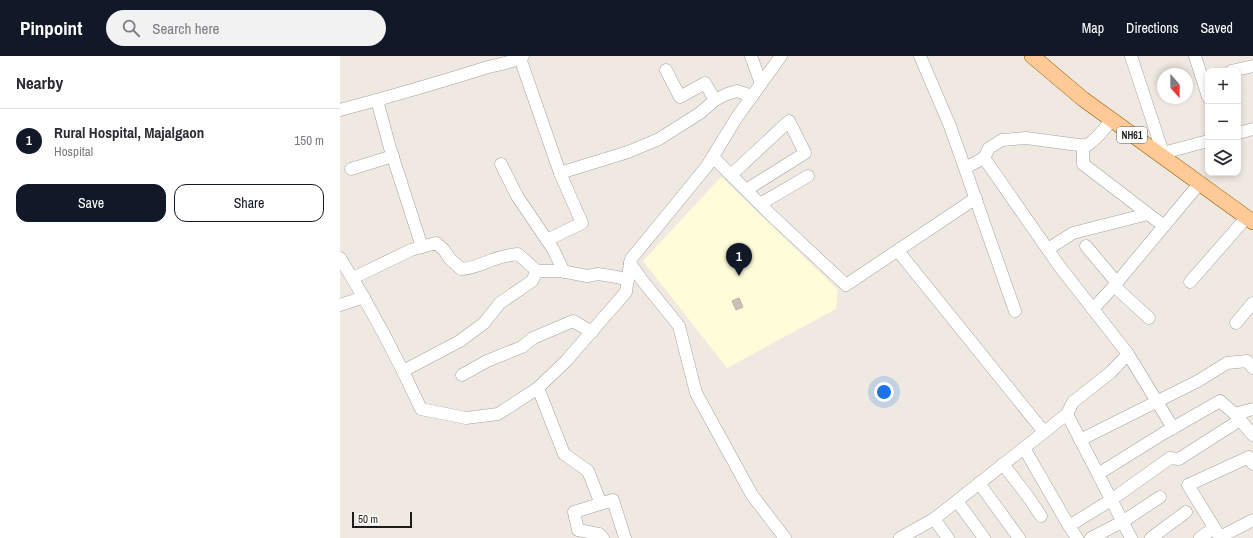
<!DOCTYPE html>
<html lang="en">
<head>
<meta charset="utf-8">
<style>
	body { margin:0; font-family:"Archivo Narrow",sans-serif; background:#f2f2f3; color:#2b2b33 }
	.controls { position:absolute; right:12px; top:12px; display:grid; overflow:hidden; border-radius:8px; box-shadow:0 2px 6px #0003 }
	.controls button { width:36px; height:36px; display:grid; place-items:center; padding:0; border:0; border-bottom:1px solid #e1e1e2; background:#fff; color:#2b2b33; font:20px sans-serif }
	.compass { position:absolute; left:817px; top:12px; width:36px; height:36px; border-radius:50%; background:#fff; box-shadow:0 2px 6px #0003; rotate:159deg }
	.scale { position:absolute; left:12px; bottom:10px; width:60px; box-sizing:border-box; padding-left:4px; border:2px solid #1c1c1c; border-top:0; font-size:11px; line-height:14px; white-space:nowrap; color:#1c1c1c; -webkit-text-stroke:3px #fff; paint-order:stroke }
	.you { position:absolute; left:544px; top:336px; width:14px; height:14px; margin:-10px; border:3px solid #fff; border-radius:50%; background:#1a73e8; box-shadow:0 0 0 6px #1a73e833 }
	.badge { display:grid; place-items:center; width:26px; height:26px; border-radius:50%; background:#111827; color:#fff; font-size:13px; font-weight:700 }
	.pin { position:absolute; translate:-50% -33px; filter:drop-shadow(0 1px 2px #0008) }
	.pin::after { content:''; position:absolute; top:21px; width:14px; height:12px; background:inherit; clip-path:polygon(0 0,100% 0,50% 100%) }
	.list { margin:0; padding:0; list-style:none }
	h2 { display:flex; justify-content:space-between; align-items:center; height:52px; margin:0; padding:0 16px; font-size:17px }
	h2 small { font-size:13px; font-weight:400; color:#7c7c81 }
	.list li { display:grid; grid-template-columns:26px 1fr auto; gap:12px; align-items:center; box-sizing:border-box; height:64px; padding:0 16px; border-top:1px solid #e1e1e2 }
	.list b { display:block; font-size:15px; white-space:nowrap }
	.list p { margin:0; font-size:13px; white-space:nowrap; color:#7c7c81 }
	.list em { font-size:13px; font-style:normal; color:#7c7c81 }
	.actions { display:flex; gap:8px; padding:12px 16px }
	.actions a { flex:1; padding:9px 0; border:1px solid #111827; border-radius:12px; text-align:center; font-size:14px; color:#111827 }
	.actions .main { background:#111827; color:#fff }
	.icon { flex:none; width:22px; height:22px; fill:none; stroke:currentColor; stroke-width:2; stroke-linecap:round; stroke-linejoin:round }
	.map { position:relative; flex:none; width:913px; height:482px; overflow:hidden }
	header { display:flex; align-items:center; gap:24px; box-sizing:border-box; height:56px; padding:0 20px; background:#111827; color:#fff }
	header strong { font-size:19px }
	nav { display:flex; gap:22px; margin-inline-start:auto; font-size:14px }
	.search { width:280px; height:36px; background:#f2f2f3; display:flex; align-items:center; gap:10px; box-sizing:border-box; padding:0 14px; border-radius:22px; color:#7c7c81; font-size:15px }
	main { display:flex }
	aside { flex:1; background:#fff }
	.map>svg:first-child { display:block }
	.education { fill:#fffcda }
	.building { fill:#cbbfb7; stroke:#c2aea2 }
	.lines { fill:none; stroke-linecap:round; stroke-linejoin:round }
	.minor-casing { stroke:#a3a3a3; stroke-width:13 }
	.major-casing { stroke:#955800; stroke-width:16 }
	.minor { stroke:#fff; stroke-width:12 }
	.major { stroke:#ffca96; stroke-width:15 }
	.labels { text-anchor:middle; stroke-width:3.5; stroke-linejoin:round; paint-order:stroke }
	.shield { fill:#fff; stroke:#606060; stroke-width:1 }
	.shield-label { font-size:10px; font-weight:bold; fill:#1c1c1c }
</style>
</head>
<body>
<header>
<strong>Pinpoint</strong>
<div class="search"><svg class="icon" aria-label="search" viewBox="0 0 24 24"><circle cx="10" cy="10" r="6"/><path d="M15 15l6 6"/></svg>Search here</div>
<nav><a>Map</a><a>Directions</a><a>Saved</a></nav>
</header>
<main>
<aside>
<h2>Nearby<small></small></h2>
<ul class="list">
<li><span class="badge">1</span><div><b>Rural Hospital, Majalgaon</b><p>Hospital</p></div><em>150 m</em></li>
</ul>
<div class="actions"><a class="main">Save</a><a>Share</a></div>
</aside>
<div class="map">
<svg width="913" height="482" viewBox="0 0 913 482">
	<rect width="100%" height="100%" fill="#efe9e1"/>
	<!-- education -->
	<path class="education" d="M381,121L498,234L496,253L387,312L303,205Z"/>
	<!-- building -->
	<path class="building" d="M399,242L403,251L396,254L392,245Z"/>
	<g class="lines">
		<defs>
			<g id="minor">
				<path d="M411,0L421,28"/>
				<path d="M441,0L397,61L367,110L291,203L290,207L302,224L339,270L356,337L412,439L445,482"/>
				<path d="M580,0L610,70L675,255"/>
				<path d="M791,0L823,97L868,85"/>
				<path d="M855,0L868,41"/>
				<path d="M180,2L220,117L242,167L207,184"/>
				<path d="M326,14L340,41L365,27L375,44"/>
				<path d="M891,15L913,10"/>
				<path d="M37,44L50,92L82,191"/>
				<path d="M0,54C49,41 97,27 145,12C157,8 174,7 183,0"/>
				<path d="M898,77L913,73"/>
				<path d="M743,89V108L824,170"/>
				<path d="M373,101L430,158L506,229L636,142"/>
				<path d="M161,108L177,140L213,193L224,216"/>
				<path d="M625,112L644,102L649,92L662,84L686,82L746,90C757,83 764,74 771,64"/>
				<path d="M11,113L53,100"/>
				<path d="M220,117L288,96L319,83L360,57L375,44L387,38L397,35L412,40"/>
				<path d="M391,119L449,65L465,97L406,134"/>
				<path d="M420,148L468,120"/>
				<path d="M746,190L777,227"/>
				<path d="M708,193L733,177L808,158"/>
				<path d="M558,195L704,376"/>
				<path d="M0,202C30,250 57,301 81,353L126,362L158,358L198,332L226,305L286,236L290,207"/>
				<path d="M13,222L71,194L96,187L104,194L110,203L121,213C132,213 141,208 152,204C161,201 169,199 178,198L197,215H221L247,220L258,218L277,221L288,224"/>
				<path d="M850,226L906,162"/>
				<path d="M774,230L809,262"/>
				<path d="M0,249L24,241"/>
				<path d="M753,253L774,230L859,128"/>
				<path d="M896,267L913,247"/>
				<path d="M788,298L833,372"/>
				<path d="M63,315L120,285L144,267L160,247L192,225L197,215"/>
				<path d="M122,319L147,305L182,291L193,282L233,265L252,276"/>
				<path d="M198,332L224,398L248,415L261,448"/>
				<path d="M913,353L895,358L913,379"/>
				<path d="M727,358L791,482"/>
				<path d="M740,384L858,325L887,307L907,305L913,312"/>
				<path d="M684,392L729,470L771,444L830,402L839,403L900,364"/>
				<path d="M663,408L689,442L701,460"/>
				<path d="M913,408L909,401L848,429L880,481L913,464"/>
				<path d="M758,418L824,377L880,345L895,358"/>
				<path d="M639,427L679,482"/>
				<path d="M617,445L644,482"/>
				<path d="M594,463L608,482"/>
				<path d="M729,470L737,482"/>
				<path d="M263,482L259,478L238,474L234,456L273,444L285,482"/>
				<path d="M560,482L594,463L727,358L733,346L771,316L788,298L720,211L644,102"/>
				<path d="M751,482L782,466L820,441"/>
				<path d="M811,482L846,456"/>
				<path d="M860,482L874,472"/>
			</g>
			<path id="major" d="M692,0L743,43L913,166"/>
		</defs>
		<!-- minor casing -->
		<use href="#minor" class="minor-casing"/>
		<!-- major casing -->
		<use href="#major" class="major-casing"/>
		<!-- minor -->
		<use href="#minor" class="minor"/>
		<!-- major -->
		<use href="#major" class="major"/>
	</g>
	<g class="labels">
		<!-- shield labels -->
		<rect class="shield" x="777" y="71" width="30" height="16" rx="3"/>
		<g class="shield-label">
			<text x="792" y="83">NH61</text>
		</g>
	</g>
</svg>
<div class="controls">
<button>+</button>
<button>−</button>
<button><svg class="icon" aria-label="layers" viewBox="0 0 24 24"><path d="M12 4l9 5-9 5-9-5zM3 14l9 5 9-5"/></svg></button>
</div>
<svg class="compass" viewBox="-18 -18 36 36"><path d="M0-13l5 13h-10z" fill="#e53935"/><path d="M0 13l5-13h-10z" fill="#7c7c81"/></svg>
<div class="scale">50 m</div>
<div class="you"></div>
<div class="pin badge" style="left:399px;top:220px">1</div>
</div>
</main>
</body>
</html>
